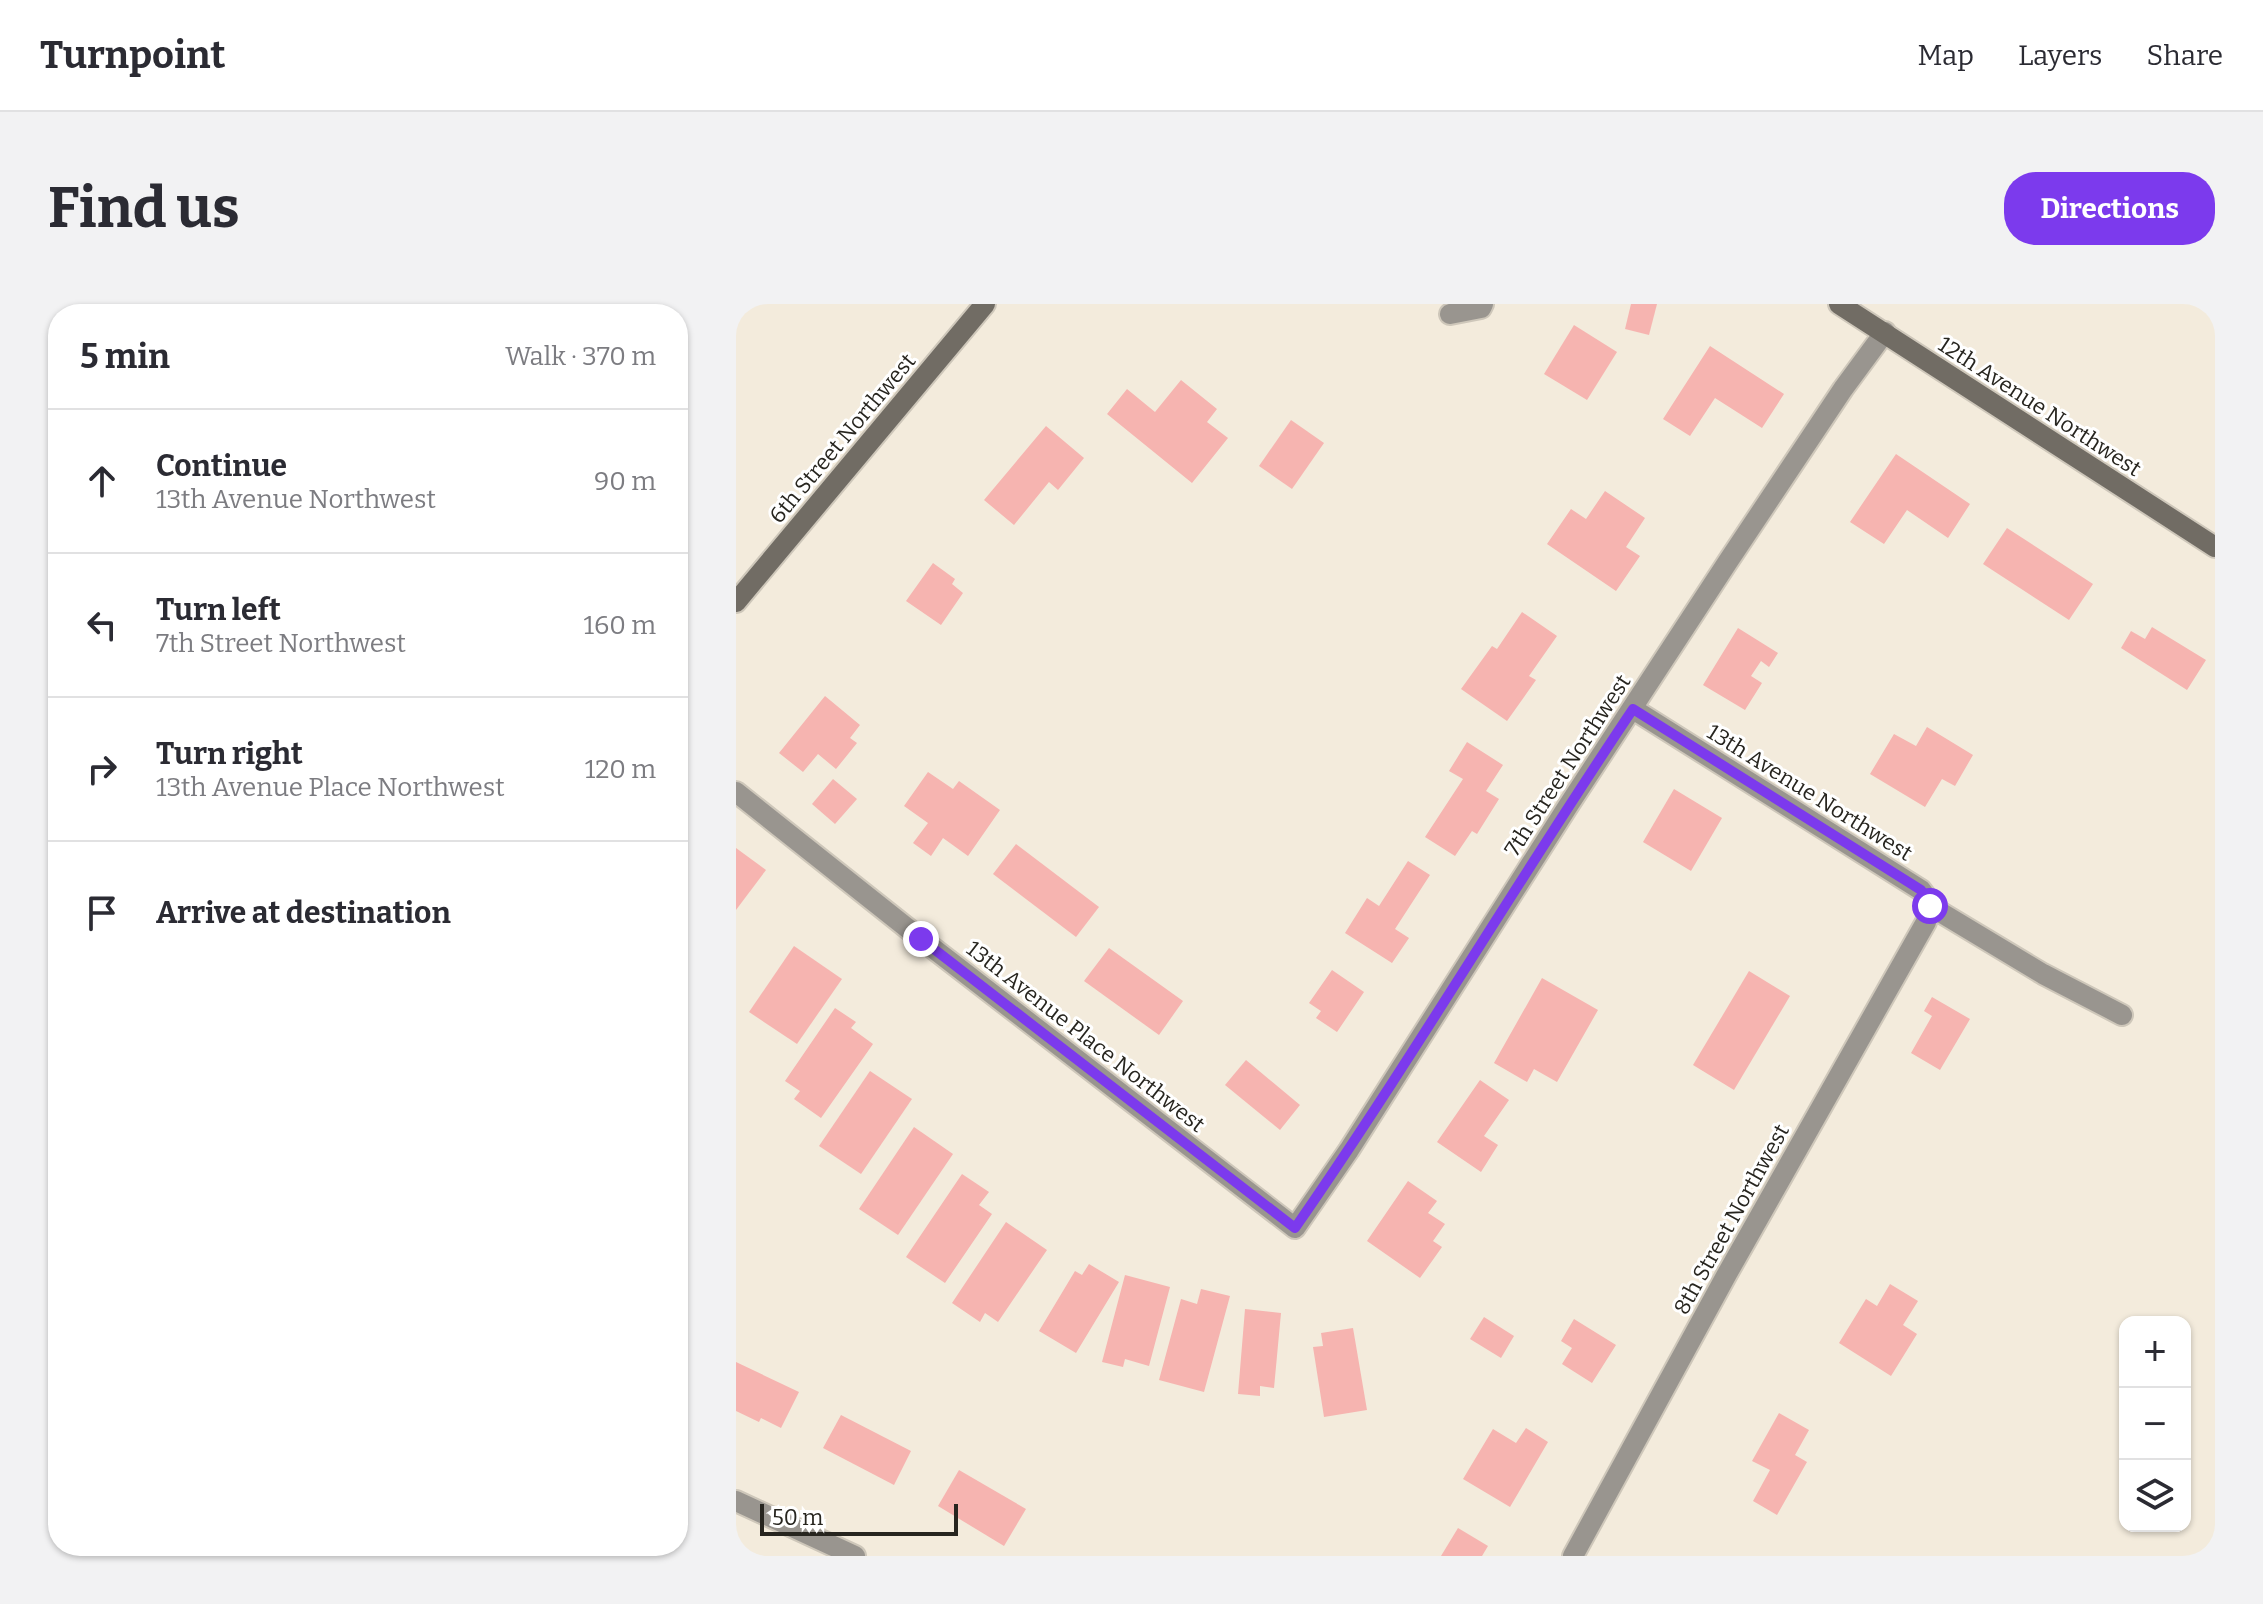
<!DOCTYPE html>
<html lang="en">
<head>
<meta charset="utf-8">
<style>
	body { margin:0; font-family:Bitter,serif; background:#f2f2f3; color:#2b2b33 }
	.controls { position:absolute; right:24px; bottom:24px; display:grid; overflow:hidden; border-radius:16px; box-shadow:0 2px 6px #0004 }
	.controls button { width:72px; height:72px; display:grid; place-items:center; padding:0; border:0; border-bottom:2px solid #e1e1e2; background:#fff; color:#2b2b33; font:40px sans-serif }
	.scale { position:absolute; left:24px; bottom:20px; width:198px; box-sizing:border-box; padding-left:8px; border:4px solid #27251f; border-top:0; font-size:22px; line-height:28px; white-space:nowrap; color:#27251f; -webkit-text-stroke:6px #fff; paint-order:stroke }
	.stop { position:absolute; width:24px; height:24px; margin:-18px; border:6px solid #7c3aed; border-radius:50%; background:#fff }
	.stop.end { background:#7c3aed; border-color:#fff; box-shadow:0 2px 8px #0008 }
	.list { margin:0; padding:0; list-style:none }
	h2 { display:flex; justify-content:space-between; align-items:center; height:104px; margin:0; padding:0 32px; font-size:34px }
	h2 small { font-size:26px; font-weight:400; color:#7c7c81 }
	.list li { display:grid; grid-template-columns:52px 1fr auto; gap:24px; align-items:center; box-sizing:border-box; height:144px; padding:0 32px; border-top:2px solid #e1e1e2 }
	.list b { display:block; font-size:30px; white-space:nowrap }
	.list p { margin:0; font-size:26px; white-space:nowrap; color:#7c7c81 }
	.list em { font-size:26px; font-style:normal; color:#7c7c81 }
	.icon { flex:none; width:44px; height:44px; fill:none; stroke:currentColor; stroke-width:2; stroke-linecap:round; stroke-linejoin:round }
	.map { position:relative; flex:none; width:1479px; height:1252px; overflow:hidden; border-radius:32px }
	header { display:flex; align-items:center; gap:48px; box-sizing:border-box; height:112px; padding:0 40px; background:#fff; border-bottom:2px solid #e1e1e2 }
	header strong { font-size:38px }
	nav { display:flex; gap:44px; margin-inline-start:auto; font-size:28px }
	.intro { display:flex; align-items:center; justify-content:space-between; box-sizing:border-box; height:192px; padding:0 48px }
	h1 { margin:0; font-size:56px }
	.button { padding:20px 36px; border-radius:32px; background:#7c3aed; color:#fff; font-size:28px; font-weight:700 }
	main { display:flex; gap:48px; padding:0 48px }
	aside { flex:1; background:#fff; border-radius:32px; box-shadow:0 2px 6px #0004 }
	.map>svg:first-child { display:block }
	.building { fill:#f6b4b0 }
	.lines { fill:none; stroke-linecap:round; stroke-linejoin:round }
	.minor-casing { stroke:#cec7ba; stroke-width:24 }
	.secondary-casing { stroke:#cec7ba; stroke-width:24 }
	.minor { stroke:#99958f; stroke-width:20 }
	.secondary { stroke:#716c64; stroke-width:20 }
	.route { stroke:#7c3aed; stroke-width:10 }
	.labels { text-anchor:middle; stroke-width:6; stroke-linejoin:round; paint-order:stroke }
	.street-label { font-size:22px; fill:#27251f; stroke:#fff }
</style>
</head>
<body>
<header>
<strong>Turnpoint</strong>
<nav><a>Map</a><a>Layers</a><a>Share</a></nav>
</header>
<div class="intro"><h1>Find us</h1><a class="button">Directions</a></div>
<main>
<aside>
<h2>5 min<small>Walk · 370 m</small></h2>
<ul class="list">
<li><svg class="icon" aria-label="ahead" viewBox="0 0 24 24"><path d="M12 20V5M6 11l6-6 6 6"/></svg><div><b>Continue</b><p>13th Avenue Northwest</p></div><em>90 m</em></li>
<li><svg class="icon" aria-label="left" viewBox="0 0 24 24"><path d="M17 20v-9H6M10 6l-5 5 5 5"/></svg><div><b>Turn left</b><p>7th Street Northwest</p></div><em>160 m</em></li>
<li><svg class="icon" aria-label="right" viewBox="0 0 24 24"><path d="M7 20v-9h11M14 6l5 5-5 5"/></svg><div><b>Turn right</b><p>13th Avenue Place Northwest</p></div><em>120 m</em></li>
<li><svg class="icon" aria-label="arrive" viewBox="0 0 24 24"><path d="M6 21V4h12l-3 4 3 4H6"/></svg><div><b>Arrive at destination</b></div></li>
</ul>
</aside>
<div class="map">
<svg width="1479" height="1252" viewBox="0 0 1479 1252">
	<rect width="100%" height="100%" fill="#f3ebdc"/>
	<!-- building -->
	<g class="building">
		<path d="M895,0H921L913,31L889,25Z"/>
		<path d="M838,21L881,48L851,96L808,70Z"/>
		<path d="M974,42L1048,90L1026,124L979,94L954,132L927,115Z"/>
		<path d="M445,76L481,105L471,118L492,134L456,179L371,110L391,85L419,108Z"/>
		<path d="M555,116L588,139L556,185L523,162Z"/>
		<path d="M310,122L348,154L322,186L313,178L278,221L248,196Z"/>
		<path d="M1160,150L1234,200L1212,234L1171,206L1148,240L1114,218Z"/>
		<path d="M869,187L909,214L890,243L904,252L880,287L811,240L835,205L850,215Z"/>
		<path d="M1271,224L1357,280L1333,316L1247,260Z"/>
		<path d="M197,259L219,275L216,280L227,289L205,321L170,297Z"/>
		<path d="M786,308L821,332L793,372L800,376L771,417L725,385L756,342L761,345Z"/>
		<path d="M1416,323L1470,356L1451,386L1385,344L1395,327L1409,335Z"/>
		<path d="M1002,324L1042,349L1033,363L1025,357L1015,372L1026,379L1009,406L967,381Z"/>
		<path d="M89,392L124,421L114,434L121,439L100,465L82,450L67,468L43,449Z"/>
		<path d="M1191,423L1237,451L1219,482L1206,475L1189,503L1134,470L1158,430L1180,442Z"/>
		<path d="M731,438L767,461L750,487L763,495L741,530L736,527L719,552L689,533L727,475L713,467Z"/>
		<path d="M192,468L217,485L223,477L264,506L232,552L207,534L195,552L177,539L192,519L168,502Z"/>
		<path d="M97,475L121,495L99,520L76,500Z"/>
		<path d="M938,485L986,514L955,567L907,538Z"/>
		<path d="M280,540L363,603L340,633L257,570Z"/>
		<path d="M0,544L30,566L0,606Z"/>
		<path d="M672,557L694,571L659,625L673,634L656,659L609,629L631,594L643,602Z"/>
		<path d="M58,642L106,675L61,740L13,708Z"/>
		<path d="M373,644L447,697L423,731L348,677Z"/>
		<path d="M596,666L628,688L601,728L580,714L585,707L573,699Z"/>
		<path d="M1013,667L1054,692L998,786L957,761Z"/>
		<path d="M806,674L862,706L821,778L798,765L791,778L758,759Z"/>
		<path d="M1196,693L1234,715L1204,766L1175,749L1196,712L1188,707Z"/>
		<path d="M99,704L120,718L115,724L137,740L85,814L58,795L64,787L49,777Z"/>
		<path d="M510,756L564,801L544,826L489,781Z"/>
		<path d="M134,767L176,795L125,870L83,842Z"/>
		<path d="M744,776L773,796L748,832L762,841L745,868L701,838Z"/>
		<path d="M178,823L217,850L162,931L123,905Z"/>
		<path d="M226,870L253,888L243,901L256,910L209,979L170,953Z"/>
		<path d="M672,877L701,897L692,909L709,920L697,937L706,943L684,974L631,937Z"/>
		<path d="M270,918L311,946L262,1018L249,1009L244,1018L216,999Z"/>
		<path d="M353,960L383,978L340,1049L303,1027L339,967L346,971Z"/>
		<path d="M389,971L434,983L413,1062L389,1055L387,1063L366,1058Z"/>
		<path d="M1154,980L1182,997L1167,1021L1181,1030L1155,1072L1103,1039L1130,995L1141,1002Z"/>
		<path d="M465,985L494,992L468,1088L423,1076L445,995L461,1000Z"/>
		<path d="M509,1005L545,1009L538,1084L524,1082V1092L502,1090Z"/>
		<path d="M748,1013L778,1032L765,1054L734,1035Z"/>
		<path d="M838,1015L880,1041L856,1079L826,1060L836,1044L825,1037Z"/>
		<path d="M617,1024L631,1106L588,1113L577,1043L587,1042L585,1029Z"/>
		<path d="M0,1058L63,1088L45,1124L25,1114L23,1118L0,1107Z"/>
		<path d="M1043,1109L1073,1126L1059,1151L1071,1158L1041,1211L1017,1197L1034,1166L1016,1157Z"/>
		<path d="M105,1111L175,1147L158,1181L87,1144Z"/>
		<path d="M790,1124L812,1138L774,1203L727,1175L757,1125L780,1139Z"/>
		<path d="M223,1166L290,1205L268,1242L202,1202Z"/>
		<path d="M722,1224L752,1242L746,1252H705Z"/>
	</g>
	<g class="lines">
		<defs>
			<g id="minor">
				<path d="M714,10L745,4L747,0"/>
				<path d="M897,405L1185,586L1191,594L1194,602L1307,670L1386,711"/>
				<path d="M0,488L185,635L559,924L613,846L832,502L991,259L1107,85L1149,28"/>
				<path d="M0,1197L119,1252"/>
				<path d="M837,1252L991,970L1190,618L1194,602"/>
			</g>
			<g id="secondary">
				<path d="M1103,0L1479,243"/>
				<path d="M0,298L249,0"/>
			</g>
		</defs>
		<!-- minor casing -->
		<use href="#minor" class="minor-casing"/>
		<!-- secondary casing -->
		<use href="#secondary" class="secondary-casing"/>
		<!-- minor -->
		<use href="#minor" class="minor"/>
		<!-- secondary -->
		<use href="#secondary" class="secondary"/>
	</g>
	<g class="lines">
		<!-- route -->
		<path class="route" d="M185,635L559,924C677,754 782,576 897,405L1185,586L1194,602"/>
	</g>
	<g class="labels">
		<!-- street labels -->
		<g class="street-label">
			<text transform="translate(1304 102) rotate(33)" y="8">12th Avenue Northwest</text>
			<text transform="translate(106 134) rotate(-50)" y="8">6th Street Northwest</text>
			<text transform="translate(831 461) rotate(-57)" y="8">7th Street Northwest</text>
			<text transform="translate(1074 488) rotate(32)" y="8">13th Avenue Northwest</text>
			<text transform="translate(350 732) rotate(38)" y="8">13th Avenue Place Northwest</text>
			<text transform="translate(995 915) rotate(-61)" y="8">8th Street Northwest</text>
		</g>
	</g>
</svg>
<div class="controls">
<button>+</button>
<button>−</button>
<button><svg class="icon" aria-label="layers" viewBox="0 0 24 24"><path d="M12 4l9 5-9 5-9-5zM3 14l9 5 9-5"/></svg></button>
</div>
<div class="scale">50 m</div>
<div class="stop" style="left:1194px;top:602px"></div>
<div class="stop end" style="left:185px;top:635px"></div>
</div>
</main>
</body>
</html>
